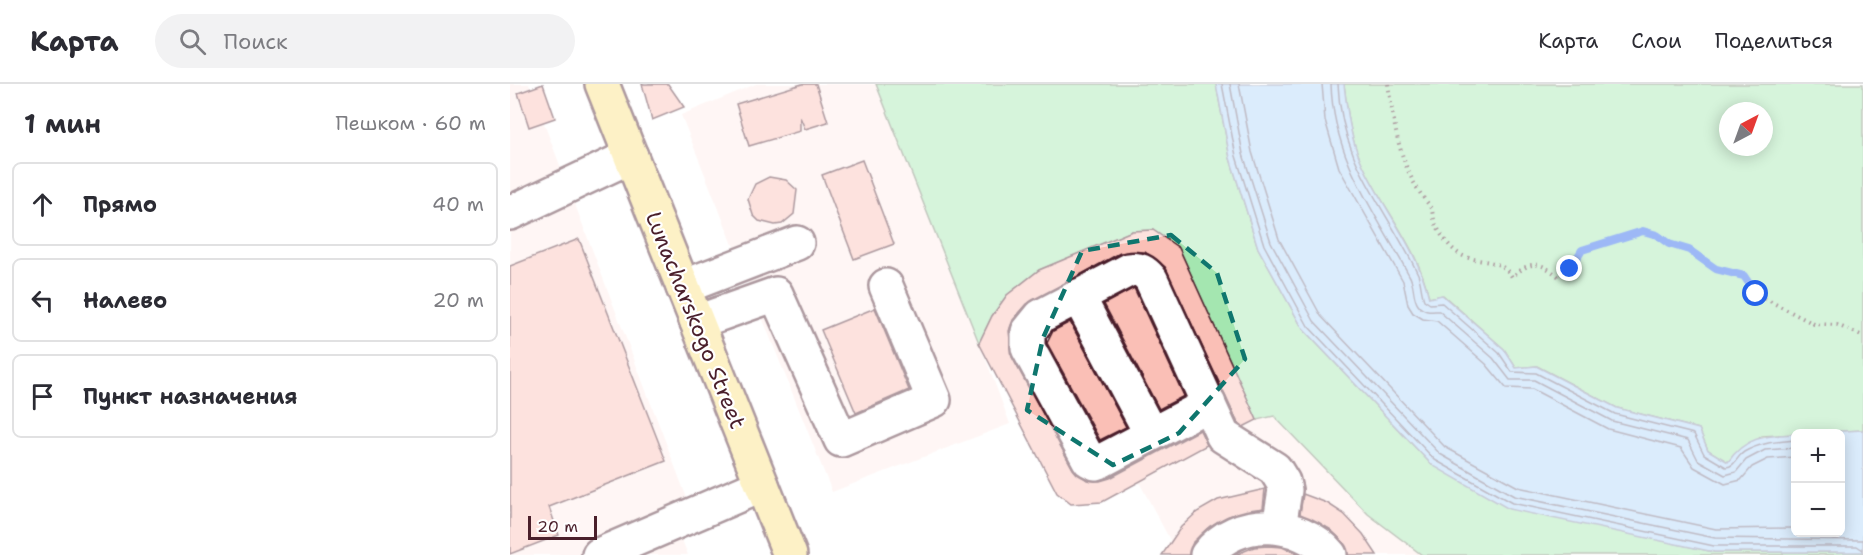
<!DOCTYPE html>
<html lang="ru">
<head>
<meta charset="utf-8">
<style>
	body { margin:0; font-family:"Shantell Sans",sans-serif; background:#f2f2f3; color:#2b2b33 }
	.controls { position:absolute; right:18px; bottom:18px; display:grid; overflow:hidden; border-radius:9px; box-shadow:0 3px 15px #0003 }
	.controls button { width:54px; height:54px; display:grid; place-items:center; padding:0; border:0; border-bottom:2px solid #e1e1e2; background:#fff; color:#2b2b33; font:30px sans-serif }
	.compass { position:absolute; left:1209px; top:18px; width:54px; height:54px; border-radius:50%; background:#fff; box-shadow:0 3px 15px #0003; rotate:41deg }
	.scale { position:absolute; left:18px; bottom:15px; width:69px; box-sizing:border-box; padding-left:6px; border:3px solid #4a1f2b; border-top:0; font-size:16px; line-height:21px; white-space:nowrap; color:#4a1f2b; -webkit-text-stroke:4px #fff; paint-order:stroke }
	.stop { position:absolute; width:18px; height:18px; margin:-14px; border:4px solid #2563eb; border-radius:50%; background:#fff }
	.stop.end { background:#2563eb; border-color:#fff; box-shadow:0 2px 6px #0008 }
	.list { margin:0; padding:0; list-style:none }
	h2 { display:flex; justify-content:space-between; align-items:center; height:78px; margin:0; padding:0 24px; font-size:26px }
	h2 small { font-size:20px; font-weight:400; color:#7c7c81 }
	.list li { display:grid; grid-template-columns:39px 1fr auto; gap:18px; align-items:center; box-sizing:border-box; height:84px; margin:0 12px 12px; padding:0 12px; border:2px solid #e1e1e2; border-radius:9px }
	.list b { display:block; font-size:22px; white-space:nowrap }
	.list em { font-size:20px; font-style:normal; color:#7c7c81 }
	.icon { flex:none; width:33px; height:33px; fill:none; stroke:currentColor; stroke-width:2; stroke-linecap:round; stroke-linejoin:round }
	.map { position:relative; flex:none; width:1353px; height:471px; overflow:hidden }
	header { display:flex; align-items:center; gap:36px; box-sizing:border-box; height:84px; padding:0 30px; background:#fff; border-bottom:2px solid #e1e1e2 }
	header strong { font-size:28px }
	nav { display:flex; gap:33px; margin-inline-start:auto; font-size:21px }
	.search { width:420px; height:54px; background:#f2f2f3; display:flex; align-items:center; gap:15px; box-sizing:border-box; padding:0 21px; border-radius:33px; color:#7c7c81; font-size:22px }
	main { display:flex }
	aside { flex:1; background:#fff }
	.map>svg:first-child { display:block }
	.built { fill:#feece9 }
	.green { fill:#a4e6b0; stroke:#77826e; stroke-width:1.5; fill-rule:evenodd }
	.water { fill:#afd5f9; stroke:#878ca7; stroke-width:1.5 }
	.lines { fill:none; stroke-linecap:round; stroke-linejoin:round }
	.shore { stroke:#72687d; stroke-width:1.5 }
	.building { fill:#fabfb6; stroke:#4a1f2b; stroke-width:1.5 }
	.minor-casing { stroke:#4a1f2b; stroke-width:38 }
	.major-casing { stroke:#4a1f2b; stroke-width:38 }
	.path { stroke:#4a1f2b; stroke-width:4; stroke-dasharray:1.5 4.5; stroke-linecap:butt }
	.minor { stroke:#fff; stroke-width:33 }
	.major { stroke:#fae180; stroke-width:33 }
	.route { stroke:#2563eb; stroke-width:8 }
	.marked { fill:none; stroke:#0f766e; stroke-width:4.5; stroke-dasharray:12 8; stroke-linejoin:round }
	.labels { text-anchor:middle; stroke-width:4.5; stroke-linejoin:round; paint-order:stroke }
	.street-label { font-size:22px; fill:#4a1f2b; stroke:#fff }
</style>
</head>
<body>
<header>
<strong>Карта</strong>
<div class="search"><svg class="icon" aria-label="search" viewBox="0 0 24 24"><circle cx="10" cy="10" r="6"/><path d="M15 15l6 6"/></svg>Поиск</div>
<nav><a>Карта</a><a>Слои</a><a>Поделиться</a></nav>
</header>
<main>
<aside>
<h2>1 мин<small>Пешком · 60 m</small></h2>
<ul class="list">
<li><svg class="icon" aria-label="ahead" viewBox="0 0 24 24"><path d="M12 20V5M6 11l6-6 6 6"/></svg><div><b>Прямо</b></div><em>40 m</em></li>
<li><svg class="icon" aria-label="left" viewBox="0 0 24 24"><path d="M17 20v-9H6M10 6l-5 5 5 5"/></svg><div><b>Налево</b></div><em>20 m</em></li>
<li><svg class="icon" aria-label="arrive" viewBox="0 0 24 24"><path d="M6 21V4h12l-3 4 3 4H6"/></svg><div><b>Пункт назначения</b></div></li>
</ul>
</aside>
<div class="map">
<svg width="1353" height="471" viewBox="0 0 1353 471">
	<rect width="100%" height="100%" fill="#fff"/>
	<filter id="ink" filterUnits="userSpaceOnUse"><feTurbulence type="fractalNoise" baseFrequency=".0167" numOctaves="2"/><feDisplacementMap in="SourceGraphic" scale="12" xChannelSelector="R" yChannelSelector="G"/><feConvolveMatrix kernelMatrix="1 2 1 2 8 2 1 2 1" color-interpolation-filters="sRGB"/></filter>
	<g filter="url(#ink)">
		<!-- built -->
		<g class="built">
			<path d="M0,0H19L177,414L159,423L178,471H0Z"/>
			<path d="M246,0H366L469,258L482,232L497,211L529,186L622,147L643,146L659,155L669,164L764,332L858,430L912,471H652L660,456L629,398L592,418L561,420L547,409L472,265L500,340L322,408L171,31Z"/>
		</g>
		<!-- green -->
		<g class="green">
			<path d="M366,0H706L720,74L748,164L793,245L922,381L1122,450L1204,468H1353V471H912L858,430L764,332L747,336L669,164L643,146L622,147L529,186L497,211L482,232L469,259Z"/>
			<path d="M834,0H1353V346L1252,352L1218,378L1198,366L1189,345L1107,324L1027,282L1006,284L994,265L933,211L919,214C909,164 872,124 851,77C840,54 837,25 834,0ZM1218,27H1254V63H1218Z"/>
		</g>
		<!-- water -->
		<path class="water" d="M706,0H834C837,25 840,54 851,77C872,124 908,164 919,214L932,211L994,265L1006,284L1026,282L1107,324L1189,345L1198,366L1218,378C1236,352 1256,352 1285,350L1286,448H1330V350L1296,349L1353,346V468H1204L999,425L922,381L793,245L748,164L720,74Z"/>
		<g class="lines">
			<!-- shore -->
			<g class="shore">
				<path d="M712,0L726,72L754,161L798,242L925,376L1002,419L1204,462H1347L1353,466"/>
				<path d="M720,0L733,70L761,158L804,237L930,370L1004,412L1205,454L1353,456"/>
				<path d="M729,0L742,68L769,155L811,232L935,363L1008,403L1206,445L1286,444"/>
				<path d="M812,0L815,36L829,84L893,197L898,221L903,229L913,235L927,237L976,280L996,304L1022,305L1098,345L1171,364L1184,383L1215,400L1231,396L1242,383L1258,375L1286,373"/>
				<path d="M821,0C823,74 865,128 899,191C905,200 902,213 908,221C914,229 922,227 929,227L983,274L1000,296H1024L1102,337L1178,356L1188,376L1215,391L1226,388L1236,376L1255,366L1286,364"/>
				<path d="M828,0C831,80 876,122 908,190C911,198 911,208 914,216L920,220L932,219L989,269L1002,288L1026,289L1105,330L1184,350L1194,370L1216,383C1226,382 1226,373 1234,368C1251,358 1266,358 1286,356"/>
			</g>
		</g>
		<!-- building -->
		<g class="building">
			<path d="M33,0L45,34L19,43L8,9Z"/>
			<path d="M132,0H158L174,23L142,36Z"/>
			<path d="M292,0H306L318,38L295,45L290,33V47L239,62L226,20Z"/>
			<path d="M352,76L384,160L344,175L312,91Z"/>
			<path d="M259,93L276,96L287,106L284,130L272,140L265,141L249,137L243,131L238,115L245,100Z"/>
			<path d="M643,146L669,164L747,336L733,343L728,339L655,183L635,168L610,169L517,220L503,236L499,247L502,273L563,385L577,396L590,397L600,394L690,346L697,361L592,418L561,420L547,409L469,259L482,232L497,211L529,186L622,147Z"/>
			<path d="M69,155L156,377L39,423L49,451L0,470V182Z"/>
			<path d="M624,204L674,312L649,325L594,220Z"/>
			<path d="M365,224L399,306L346,329L311,246Z"/>
			<path d="M560,238L616,343L590,356L537,259L543,247Z"/>
			<path d="M755,405L753,424L719,432L700,442L683,458L679,471H652L671,443L687,428L708,416Z"/>
			<path d="M793,410L817,419L834,430L853,450L867,471H838L833,458L820,445L790,430Z"/>
			<path d="M758,462L772,463L790,471H725L744,463Z"/>
		</g>
		<g class="lines">
			<defs>
				<g id="minor">
					<path d="M0,129L121,72"/>
					<path d="M173,203L287,159"/>
					<path d="M568,212L641,350"/>
					<path d="M187,238L266,210L331,356L424,316L376,202"/>
					<path d="M699,320L591,377L585,379L579,376L518,264V248L531,232L619,186C629,184 634,187 641,195L713,352L765,385L773,398L775,406L769,443"/>
					<path d="M89,471L252,401"/>
					<path d="M697,471C726,432 790,435 820,471"/>
				</g>
				<path id="major" d="M92,0L280,471"/>
			</defs>
			<!-- minor casing -->
			<use href="#minor" class="minor-casing"/>
			<!-- major casing -->
			<use href="#major" class="major-casing"/>
			<!-- path -->
			<path class="path" d="M878,0C884,43 891,91 922,124C922,140 939,168 956,173C974,179 991,175 1002,193C1021,176 1030,177 1049,193L1060,185L1072,166L1133,147L1147,151L1159,160L1179,166L1206,185L1234,192L1246,210L1304,240L1327,241L1353,252"/>
			<!-- minor -->
			<use href="#minor" class="minor"/>
			<!-- major -->
			<use href="#major" class="major"/>
		</g>
	</g>
	<g class="lines" filter="url(#ink)">
		<!-- route -->
		<path class="route" d="M1060,185L1072,166L1133,147L1147,151L1159,160L1179,166L1206,185L1234,192L1246,210"/>
	</g>
	<!-- marked area -->
	<path d="M0 0H1353V471H0ZM661,151L707,189L735,275L669,349L603,381L517,326L533,254L572,167Z" fill="#fff" fill-opacity=".55" fill-rule="evenodd"/>
	<path class="marked" d="M661,151L707,189L735,275L669,349L603,381L517,326L533,254L572,167Z"/>
	<g class="labels">
		<!-- street labels -->
		<g class="street-label">
			<text transform="translate(186 236) rotate(68)" y="8">Lunacharskogo Street</text>
		</g>
	</g>
</svg>
<div class="controls">
<button>+</button>
<button>−</button>
</div>
<svg class="compass" viewBox="-18 -18 36 36"><path d="M0-13l5 13h-10z" fill="#e53935"/><path d="M0 13l5-13h-10z" fill="#7c7c81"/></svg>
<div class="scale">20 m</div>
<div class="stop" style="left:1246px;top:210px"></div>
<div class="stop end" style="left:1060px;top:185px"></div>
</div>
</main>
</body>
</html>
